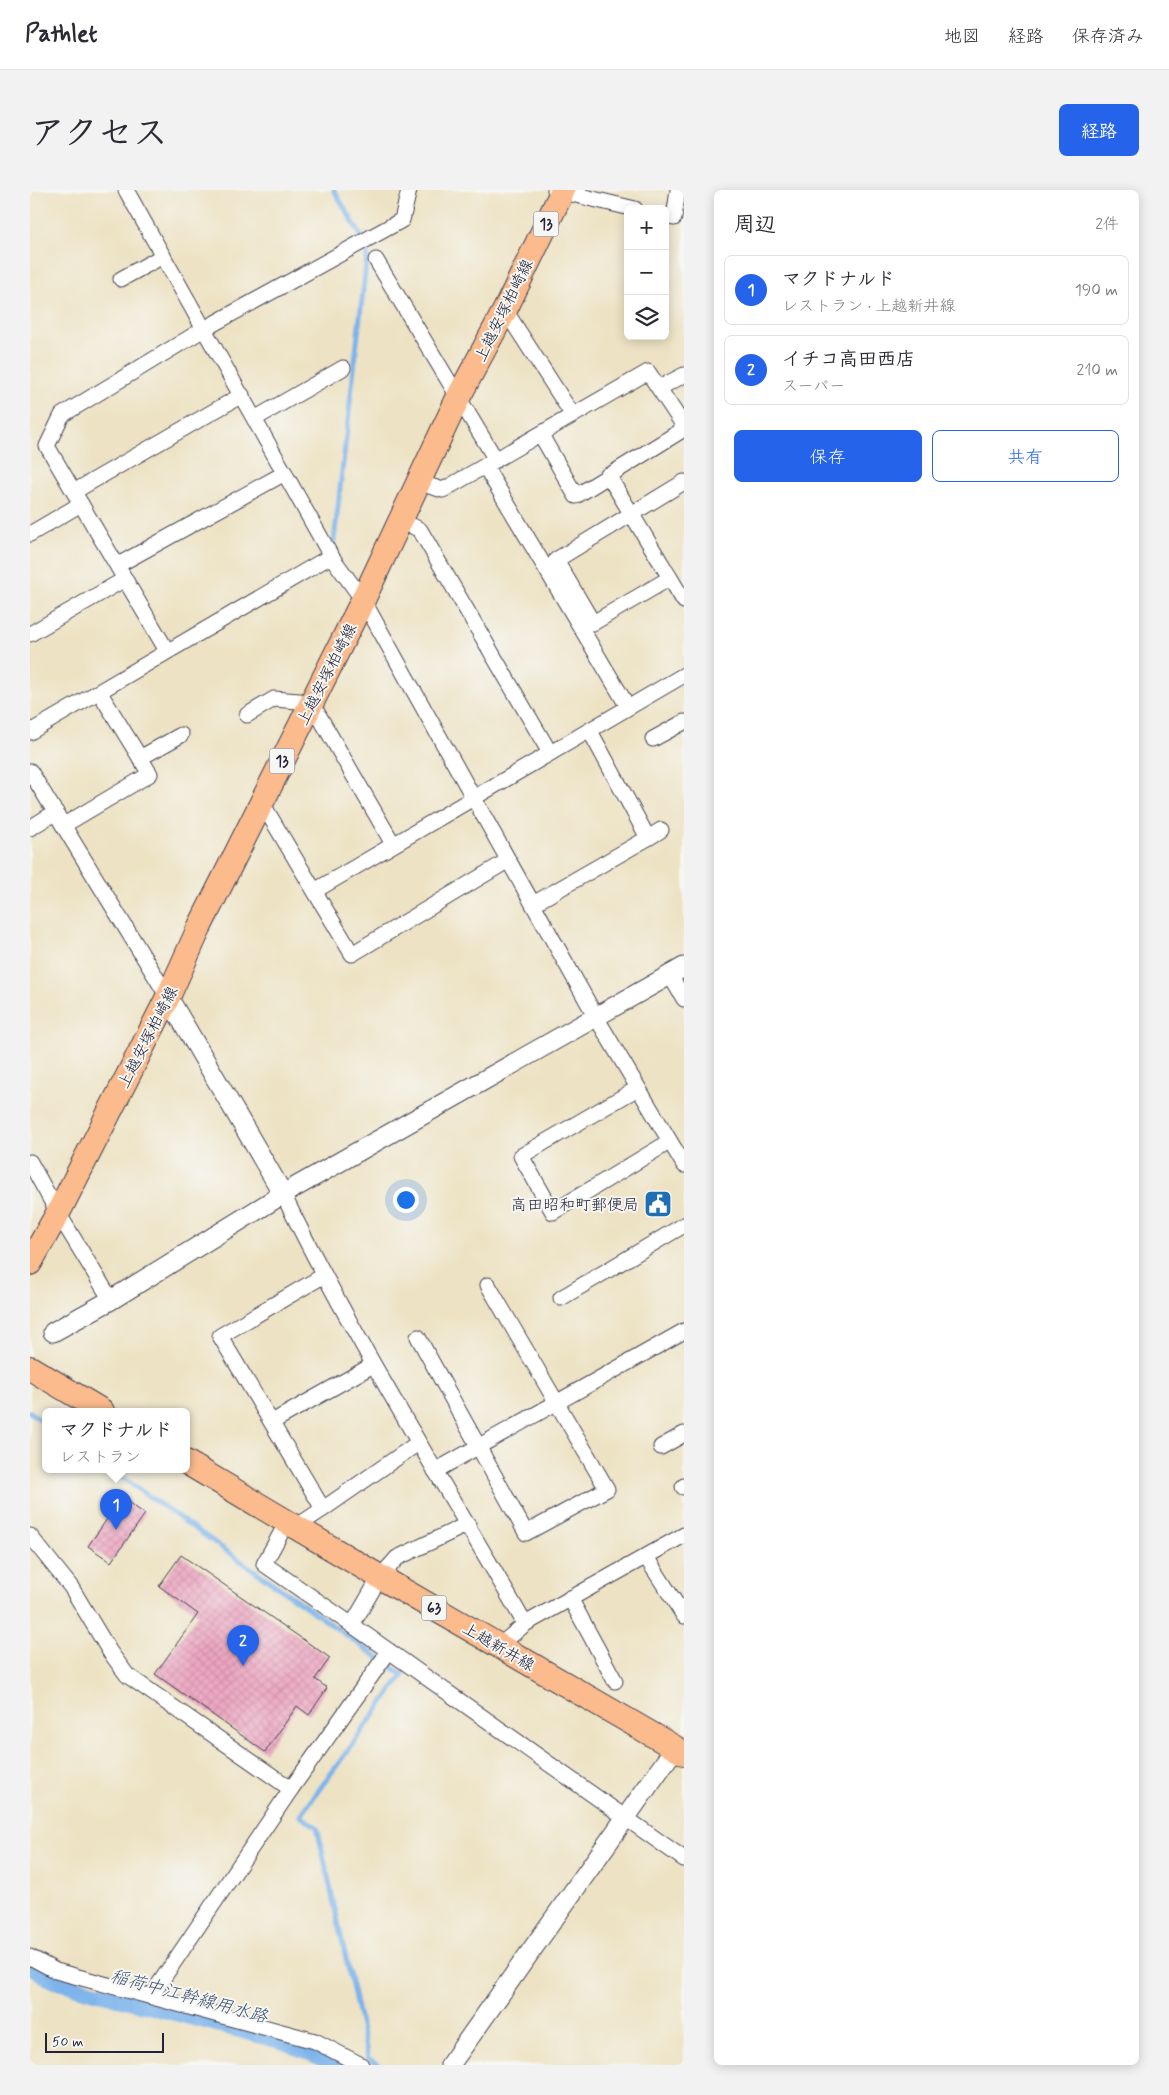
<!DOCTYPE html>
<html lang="ja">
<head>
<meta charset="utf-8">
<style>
	body { margin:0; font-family:Mynerve,"Klee One",sans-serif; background:#f2f2f3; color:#2b2b33 }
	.controls { position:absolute; right:15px; top:15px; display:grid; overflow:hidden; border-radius:8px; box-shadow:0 2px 12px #0003 }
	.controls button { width:45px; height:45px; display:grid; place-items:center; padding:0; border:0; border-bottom:1px solid #e1e1e2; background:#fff; color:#2b2b33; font:25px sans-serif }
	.scale { position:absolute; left:15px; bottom:12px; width:119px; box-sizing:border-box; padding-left:5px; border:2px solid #22223b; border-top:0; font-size:14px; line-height:18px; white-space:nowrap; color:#22223b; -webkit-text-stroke:4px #f6f6f2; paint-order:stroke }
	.you { position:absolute; left:375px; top:1009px; width:18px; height:18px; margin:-12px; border:4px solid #fff; border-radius:50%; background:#1a73e8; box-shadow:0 0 0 8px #1a73e833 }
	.badge { display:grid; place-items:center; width:32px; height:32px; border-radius:50%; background:#2563eb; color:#fff; font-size:16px; font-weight:700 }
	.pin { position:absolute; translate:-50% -41px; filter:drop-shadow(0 1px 2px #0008) }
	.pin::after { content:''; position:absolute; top:26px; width:18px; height:15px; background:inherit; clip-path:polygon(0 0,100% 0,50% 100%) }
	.popup { position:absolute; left:12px; top:1218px; width:148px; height:65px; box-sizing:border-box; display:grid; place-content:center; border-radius:8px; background:#fff; filter:drop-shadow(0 1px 4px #0005); font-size:16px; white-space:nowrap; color:#7c7c81 }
	.popup b { font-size:19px; color:#2b2b33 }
	.popup::after { content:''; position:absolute; left:50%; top:100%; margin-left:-10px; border:10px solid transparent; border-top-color:#fff }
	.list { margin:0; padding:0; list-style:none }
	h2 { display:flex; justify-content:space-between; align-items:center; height:65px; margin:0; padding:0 20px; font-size:21px }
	h2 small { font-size:16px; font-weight:400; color:#7c7c81 }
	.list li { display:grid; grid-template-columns:32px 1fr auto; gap:15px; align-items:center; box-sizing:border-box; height:70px; margin:0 10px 10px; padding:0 10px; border:1px solid #e1e1e2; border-radius:8px }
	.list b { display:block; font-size:19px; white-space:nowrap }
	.list p { margin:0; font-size:16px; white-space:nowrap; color:#7c7c81 }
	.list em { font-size:16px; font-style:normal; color:#7c7c81 }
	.actions { display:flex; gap:10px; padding:15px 20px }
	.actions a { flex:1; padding:11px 0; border:1px solid #2563eb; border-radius:8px; text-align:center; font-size:18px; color:#2563eb }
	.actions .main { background:#2563eb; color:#fff }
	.icon { flex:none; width:28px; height:28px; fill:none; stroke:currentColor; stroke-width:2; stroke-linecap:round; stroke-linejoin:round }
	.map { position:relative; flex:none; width:654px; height:1875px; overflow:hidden; border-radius:8px }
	header { display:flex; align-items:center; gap:30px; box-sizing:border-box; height:70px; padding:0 25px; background:#fff; border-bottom:1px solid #e1e1e2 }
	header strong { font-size:24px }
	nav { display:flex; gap:28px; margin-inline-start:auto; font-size:18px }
	.intro { display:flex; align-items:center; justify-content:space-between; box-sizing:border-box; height:120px; padding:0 30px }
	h1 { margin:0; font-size:35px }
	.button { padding:12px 22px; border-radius:8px; background:#2563eb; color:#fff; font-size:18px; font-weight:700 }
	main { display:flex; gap:30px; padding:0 30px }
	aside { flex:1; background:#fff; border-radius:8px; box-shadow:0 2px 12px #0003 }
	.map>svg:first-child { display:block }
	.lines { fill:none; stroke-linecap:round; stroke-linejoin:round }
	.stream { stroke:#7bb3eb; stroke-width:5 }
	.canal { stroke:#7bb3eb; stroke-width:16 }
	.building { fill:url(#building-cross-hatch) }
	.minor-casing { stroke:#403f4f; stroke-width:17 }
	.tertiary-casing { stroke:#403f4f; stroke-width:21 }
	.primary-casing { stroke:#403f4f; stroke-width:26 }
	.minor { stroke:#fff; stroke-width:15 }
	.tertiary { stroke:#fff; stroke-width:19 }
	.primary { stroke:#fbbb8d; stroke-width:24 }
	.labels { text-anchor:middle; stroke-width:4; stroke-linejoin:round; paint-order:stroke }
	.shield { fill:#f6f6f2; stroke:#626272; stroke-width:1 }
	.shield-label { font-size:15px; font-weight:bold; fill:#22223b }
	.street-label { font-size:16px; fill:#22223b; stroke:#f6f6f2 }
	.poi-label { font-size:16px; fill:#22223b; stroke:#f6f6f2; text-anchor:end }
	.water-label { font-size:18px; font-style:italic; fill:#415579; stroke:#f6f6f2 }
</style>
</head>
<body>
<header>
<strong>Pathlet</strong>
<nav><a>地図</a><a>経路</a><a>保存済み</a></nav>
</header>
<div class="intro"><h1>アクセス</h1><a class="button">経路</a></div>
<main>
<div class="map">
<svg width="654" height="1875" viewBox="0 0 654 1875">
	<defs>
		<pattern id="building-cross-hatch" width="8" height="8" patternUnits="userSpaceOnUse" patternTransform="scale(1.25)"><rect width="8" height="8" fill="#eda4c0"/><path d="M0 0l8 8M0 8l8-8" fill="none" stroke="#cb8da6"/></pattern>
	</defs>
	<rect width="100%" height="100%" fill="#f6f6f2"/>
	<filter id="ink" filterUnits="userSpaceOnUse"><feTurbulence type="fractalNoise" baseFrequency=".02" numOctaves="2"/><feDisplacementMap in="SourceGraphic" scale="10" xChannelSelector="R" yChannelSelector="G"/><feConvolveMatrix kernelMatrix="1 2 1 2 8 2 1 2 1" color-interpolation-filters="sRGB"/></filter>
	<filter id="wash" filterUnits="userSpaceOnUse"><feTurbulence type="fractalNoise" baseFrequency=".0096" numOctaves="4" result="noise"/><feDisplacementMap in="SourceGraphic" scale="20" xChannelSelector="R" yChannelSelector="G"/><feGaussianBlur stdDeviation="1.12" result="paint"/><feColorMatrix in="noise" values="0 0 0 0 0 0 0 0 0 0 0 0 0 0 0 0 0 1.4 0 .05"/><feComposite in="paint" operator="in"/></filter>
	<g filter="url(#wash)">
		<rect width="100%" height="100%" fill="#ede2c3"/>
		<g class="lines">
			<!-- stream -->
			<g class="stream">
				<path d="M304,0L338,58L304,351"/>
				<path d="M0,1222L16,1234"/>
				<path d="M80,1279L373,1485L270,1626L287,1637L338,1868L349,1875"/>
			</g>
			<!-- canal -->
			<path class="canal" d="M0,1777L24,1791L254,1852L308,1875"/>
		</g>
		<g id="blocks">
			<!-- building -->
			<g class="building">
				<path d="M92,1308L115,1324L81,1372L58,1356Z"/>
				<path d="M151,1365L300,1468L285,1489L297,1498L279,1525L267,1516L235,1562L125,1484L168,1424L129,1396Z"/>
			</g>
		</g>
	</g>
	<g filter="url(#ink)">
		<use href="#blocks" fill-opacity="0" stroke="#403f4f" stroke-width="1"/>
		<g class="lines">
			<defs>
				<g id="minor">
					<path d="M96,0L301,366L333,410L566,827L654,975"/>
					<path d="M525,0L605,19"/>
					<path d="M635,26L644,28L648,0"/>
					<path d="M346,70L466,270"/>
					<path d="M91,89L133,66"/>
					<path d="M475,120L542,224"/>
					<path d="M629,198L654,185"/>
					<path d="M226,228L313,178"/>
					<path d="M511,245L546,306L654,239"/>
					<path d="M456,278L598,517"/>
					<path d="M578,285L654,411"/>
					<path d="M390,293L413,300L618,182L654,236"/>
					<path d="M45,301L212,205"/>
					<path d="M371,330L390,340L520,563"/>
					<path d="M0,344L51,314"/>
					<path d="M88,375L255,283"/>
					<path d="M640,388L563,433L526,370L654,292"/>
					<path d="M0,444L95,389"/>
					<path d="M137,461L17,256L32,225L174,139L372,30L379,0"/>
					<path d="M217,525L244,509L281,512L363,654"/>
					<path d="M0,542L301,366"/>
					<path d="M623,549L654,532"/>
					<path d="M110,568L151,545"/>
					<path d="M0,581L138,807"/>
					<path d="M232,613L322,764L477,671"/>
					<path d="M34,635L120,584L70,503"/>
					<path d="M0,638L26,622"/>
					<path d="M618,648L631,640"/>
					<path d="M286,700L654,485"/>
					<path d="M503,714L618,648L560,541"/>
					<path d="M640,785L654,809"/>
					<path d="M608,898L491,966L523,1022L639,952"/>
					<path d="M0,972L28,1023L81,1110"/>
					<path d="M253,1004C325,1152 413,1291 495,1434L469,1456"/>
					<path d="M531,1108L654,1035"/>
					<path d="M388,1147L496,1343L577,1299L458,1095"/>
					<path d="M242,1232L343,1175"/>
					<path d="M631,1257L654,1244"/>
					<path d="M405,1281L654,1141"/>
					<path d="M653,1297L654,1296"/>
					<path d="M293,1319L388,1253"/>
					<path d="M257,1332L234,1374L322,1435"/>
					<path d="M438,1334L367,1368L350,1387L322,1435L654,1669"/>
					<path d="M266,1337L293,1319L190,1146L293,1086"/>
					<path d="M0,1346L41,1397L80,1462L97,1485L261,1599"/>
					<path d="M616,1367L654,1426"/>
					<path d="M540,1408L585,1491"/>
					<path d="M495,1434L654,1345"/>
					<path d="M0,1767L26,1781L285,1851L331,1875"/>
					<path d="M121,1806L261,1599L359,1461"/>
				</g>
				<g id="tertiary">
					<path d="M138,807L253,1004"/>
					<path d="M23,1142L81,1110L253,1004L654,777"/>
					<path d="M420,1875L645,1558"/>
				</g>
				<g id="primary">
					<path d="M0,1073L28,1023L138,807L170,736L333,410L429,206L475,120L533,0"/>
					<path d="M0,1178L72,1221"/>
					<path d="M156,1272L350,1387L654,1563"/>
				</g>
			</defs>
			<!-- minor casing -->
			<use href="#minor" class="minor-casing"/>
			<!-- tertiary casing -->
			<use href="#tertiary" class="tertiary-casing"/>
			<!-- primary casing -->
			<use href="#primary" class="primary-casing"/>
			<!-- minor -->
			<use href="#minor" class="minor"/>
			<!-- tertiary -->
			<use href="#tertiary" class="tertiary"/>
			<!-- primary -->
			<use href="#primary" class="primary"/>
		</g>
	</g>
	<!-- icons -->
	<defs>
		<symbol id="civic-square" viewBox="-11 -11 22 22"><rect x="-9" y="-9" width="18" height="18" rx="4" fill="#1f6fb2" stroke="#f6f6f2"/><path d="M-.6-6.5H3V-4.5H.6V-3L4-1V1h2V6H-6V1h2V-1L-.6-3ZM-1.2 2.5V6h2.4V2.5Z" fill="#fff"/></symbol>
	</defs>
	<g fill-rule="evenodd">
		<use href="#civic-square" x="612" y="998" width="32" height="32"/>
	</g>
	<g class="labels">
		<!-- shield labels -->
		<g class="shield">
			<rect x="503.5" y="21.5" width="25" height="25" rx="4"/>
			<rect x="239.5" y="558.5" width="25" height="25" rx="4"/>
			<rect x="391.5" y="1405.5" width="25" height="25" rx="4"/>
		</g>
		<g class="shield-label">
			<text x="516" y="39">13</text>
			<text x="252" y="576">13</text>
			<text x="404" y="1423">63</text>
		</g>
		<!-- street labels -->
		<g class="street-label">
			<text transform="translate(473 120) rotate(-64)" y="6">上越安塚柏崎線</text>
			<text transform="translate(296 484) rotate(-63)" y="6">上越安塚柏崎線</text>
			<text transform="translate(117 847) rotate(-63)" y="6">上越安塚柏崎線</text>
			<text transform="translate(469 1456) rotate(30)" y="6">上越新井線</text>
		</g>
		<!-- poi labels -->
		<g class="poi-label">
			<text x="609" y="1020">高田昭和町郵便局</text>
		</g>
		<!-- water labels -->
		<g class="water-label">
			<text transform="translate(159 1806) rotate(15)" y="6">稲荷中江幹線用水路</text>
		</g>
	</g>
</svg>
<div class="controls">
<button>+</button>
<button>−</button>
<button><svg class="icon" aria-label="layers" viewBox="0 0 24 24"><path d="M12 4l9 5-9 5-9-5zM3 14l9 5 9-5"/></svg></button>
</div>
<div class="scale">50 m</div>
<div class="you"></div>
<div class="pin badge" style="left:86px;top:1340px">1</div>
<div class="popup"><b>マクドナルド</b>レストラン</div>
<div class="pin badge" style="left:213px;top:1476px">2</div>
</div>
<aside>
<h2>周辺<small>2件</small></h2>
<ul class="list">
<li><span class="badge">1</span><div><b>マクドナルド</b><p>レストラン · 上越新井線</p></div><em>190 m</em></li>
<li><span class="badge">2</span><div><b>イチコ高田西店</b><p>スーパー</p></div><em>210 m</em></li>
</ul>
<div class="actions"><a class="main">保存</a><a>共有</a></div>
</aside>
</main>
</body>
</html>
